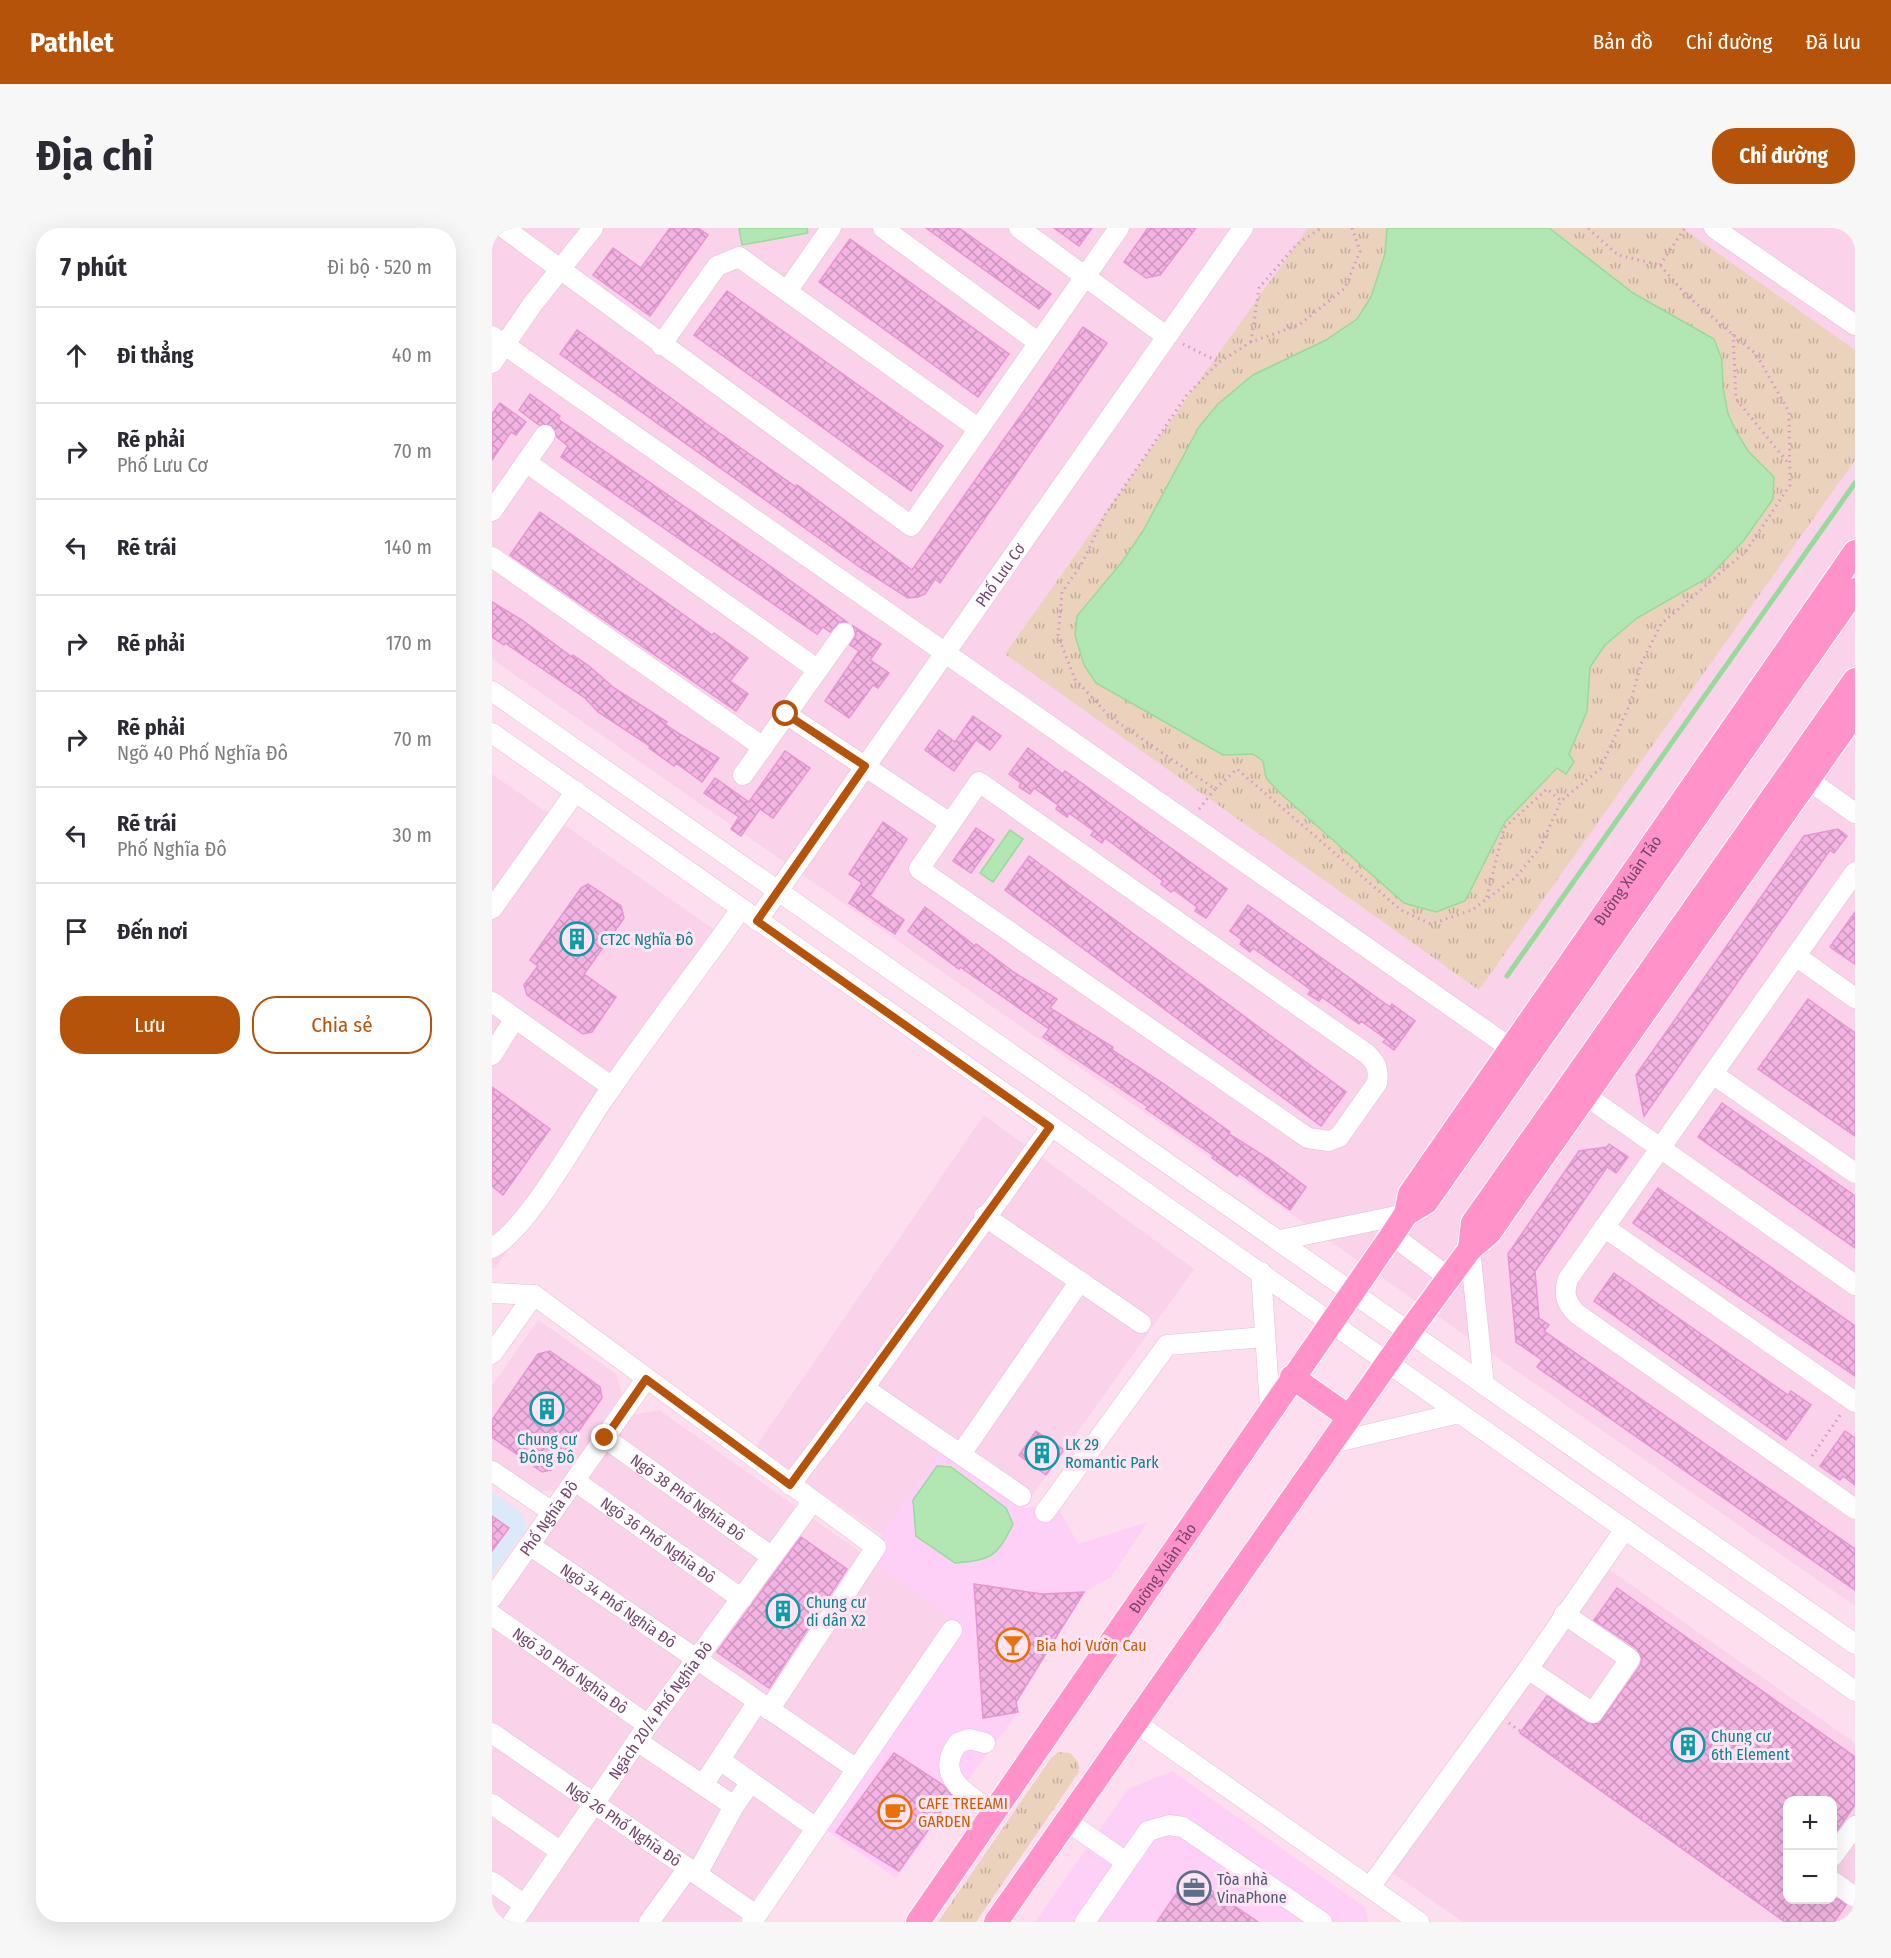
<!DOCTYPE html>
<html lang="vi">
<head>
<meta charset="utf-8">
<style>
	body { margin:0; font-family:"Fira Sans Condensed",sans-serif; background:#f7f7f7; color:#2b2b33 }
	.controls { position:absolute; right:18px; bottom:18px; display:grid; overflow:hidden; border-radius:12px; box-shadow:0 6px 24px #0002 }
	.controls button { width:54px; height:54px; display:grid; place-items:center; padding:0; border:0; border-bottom:2px solid #e1e1e2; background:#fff; color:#2b2b33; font:30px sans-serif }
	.stop { position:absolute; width:18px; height:18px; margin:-14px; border:4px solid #b45309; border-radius:50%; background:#fff }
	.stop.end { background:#b45309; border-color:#fff; box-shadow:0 2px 6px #0008 }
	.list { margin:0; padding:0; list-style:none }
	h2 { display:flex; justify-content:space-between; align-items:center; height:78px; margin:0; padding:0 24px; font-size:26px }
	h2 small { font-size:20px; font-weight:400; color:#7c7c81 }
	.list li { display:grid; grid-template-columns:39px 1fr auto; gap:18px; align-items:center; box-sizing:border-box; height:96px; padding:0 24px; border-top:2px solid #e1e1e2 }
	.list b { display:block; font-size:22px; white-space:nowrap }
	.list p { margin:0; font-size:20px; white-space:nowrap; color:#7c7c81 }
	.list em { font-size:20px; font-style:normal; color:#7c7c81 }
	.actions { display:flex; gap:12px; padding:18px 24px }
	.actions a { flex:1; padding:14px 0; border:2px solid #b45309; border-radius:24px; text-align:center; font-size:21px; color:#b45309 }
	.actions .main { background:#b45309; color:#fff }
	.icon { flex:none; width:33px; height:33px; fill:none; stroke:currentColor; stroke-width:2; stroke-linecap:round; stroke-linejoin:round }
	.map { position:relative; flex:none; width:1363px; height:1694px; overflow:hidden; border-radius:24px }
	header { display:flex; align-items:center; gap:36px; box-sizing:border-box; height:84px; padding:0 30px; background:#b45309; color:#fff }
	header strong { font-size:28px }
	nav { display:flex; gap:33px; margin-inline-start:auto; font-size:21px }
	.intro { display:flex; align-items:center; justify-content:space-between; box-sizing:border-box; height:144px; padding:0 36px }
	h1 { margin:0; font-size:42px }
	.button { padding:15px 27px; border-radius:24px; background:#b45309; color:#fff; font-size:21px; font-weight:700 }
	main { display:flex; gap:36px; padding:0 36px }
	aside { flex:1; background:#fff; border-radius:24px; box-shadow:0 6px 24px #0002 }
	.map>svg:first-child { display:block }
	.residential { fill:#fad2e9; fill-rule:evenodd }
	.commercial { fill:#ffd0f7 }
	.education { fill:#dbeaf9 }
	.grass { fill:url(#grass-tufts) }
	.water { fill:#b2e7b3; stroke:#98da99; stroke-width:1.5 }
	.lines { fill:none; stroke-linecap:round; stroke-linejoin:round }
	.stream { stroke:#98da99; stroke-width:5 }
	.building { fill:url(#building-cross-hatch); stroke:#e894d3; stroke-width:1.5 }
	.minor-casing { stroke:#e3bdd7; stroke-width:21 }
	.major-casing { stroke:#fff; stroke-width:26 }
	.path { stroke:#d898c8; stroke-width:3; stroke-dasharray:1.5 4.5; stroke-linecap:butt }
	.minor { stroke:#fff; stroke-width:20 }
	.major { stroke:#ff93c9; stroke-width:24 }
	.route { stroke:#b45309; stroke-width:8 }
	.labels { text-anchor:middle; stroke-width:6; stroke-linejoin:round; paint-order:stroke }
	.street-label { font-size:16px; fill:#74456a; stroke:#ffe5f3 }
	.culture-label { font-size:16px; fill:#0d838f; stroke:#ffe5f3; text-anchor:start }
	.food-label { font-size:16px; fill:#c56008; stroke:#ffe5f3; text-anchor:start }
	.service-label { font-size:16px; fill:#4e5e75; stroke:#ffe5f3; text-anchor:start }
</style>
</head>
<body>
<header>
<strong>Pathlet</strong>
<nav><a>Bản đồ</a><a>Chỉ đường</a><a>Đã lưu</a></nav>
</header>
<div class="intro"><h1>Địa chỉ</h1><a class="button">Chỉ đường</a></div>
<main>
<aside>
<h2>7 phút<small>Đi bộ · 520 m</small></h2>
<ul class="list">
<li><svg class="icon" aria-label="ahead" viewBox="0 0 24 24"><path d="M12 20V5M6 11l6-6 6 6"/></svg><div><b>Đi thẳng</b></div><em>40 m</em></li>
<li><svg class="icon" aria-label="right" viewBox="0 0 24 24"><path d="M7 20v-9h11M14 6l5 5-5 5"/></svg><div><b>Rẽ phải</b><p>Phố Lưu Cơ</p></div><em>70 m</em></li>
<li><svg class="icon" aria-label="left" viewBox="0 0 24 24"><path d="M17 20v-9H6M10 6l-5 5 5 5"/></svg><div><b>Rẽ trái</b></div><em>140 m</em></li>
<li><svg class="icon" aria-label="right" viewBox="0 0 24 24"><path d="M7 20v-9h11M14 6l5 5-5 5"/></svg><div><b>Rẽ phải</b></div><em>170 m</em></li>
<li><svg class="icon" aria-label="right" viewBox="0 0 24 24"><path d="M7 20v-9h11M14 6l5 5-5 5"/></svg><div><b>Rẽ phải</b><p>Ngõ 40 Phố Nghĩa Đô</p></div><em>70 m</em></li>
<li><svg class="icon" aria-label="left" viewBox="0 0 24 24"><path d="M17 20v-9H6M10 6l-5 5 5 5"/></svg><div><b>Rẽ trái</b><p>Phố Nghĩa Đô</p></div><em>30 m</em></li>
<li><svg class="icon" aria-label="arrive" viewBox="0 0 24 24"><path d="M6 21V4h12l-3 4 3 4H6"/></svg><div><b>Đến nơi</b></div></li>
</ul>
<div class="actions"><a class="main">Lưu</a><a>Chia sẻ</a></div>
</aside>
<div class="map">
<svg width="1363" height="1694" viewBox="0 0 1363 1694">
	<defs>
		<pattern id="grass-tufts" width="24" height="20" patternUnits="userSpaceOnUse" patternTransform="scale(1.5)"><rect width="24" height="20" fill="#ebd2bc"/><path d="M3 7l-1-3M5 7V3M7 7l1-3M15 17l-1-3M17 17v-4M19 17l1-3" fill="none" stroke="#c3ac9d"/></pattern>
		<pattern id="building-cross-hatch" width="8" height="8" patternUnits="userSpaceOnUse" patternTransform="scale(1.5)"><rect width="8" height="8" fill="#f4b4e3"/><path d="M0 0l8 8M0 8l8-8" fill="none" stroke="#ca94bc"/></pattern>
	</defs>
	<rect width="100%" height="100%" fill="#fddeee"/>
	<!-- residential -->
	<g class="residential">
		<path d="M0,0H1363V1378L0,431Z"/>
		<path d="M0,546L234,710L3,1040H0Z"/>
		<path d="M492,887L702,1041L531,1280L449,1222L390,1307L263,1220Z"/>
		<path d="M46,1092L124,1146L130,1165L65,1262L44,1264L0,1233V1158Z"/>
		<path d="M167,1182L459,1388L246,1694H0V1387L141,1187Z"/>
		<path d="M1115,1340L1363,1515V1694H971L899,1644ZM1296,1572H1340V1672H1296Z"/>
	</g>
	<!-- commercial -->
	<g class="commercial">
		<path d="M449,1222L531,1280L565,1277L586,1316L656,1294L619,1349L592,1364L524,1474L526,1484L404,1650L318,1591L458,1388L374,1329Z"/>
		<path d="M680,1543L874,1680L876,1694H543L636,1561Z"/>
	</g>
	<!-- education -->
	<path class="education" d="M0,1264L31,1286L34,1301L0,1347Z"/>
	<!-- grass -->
	<g class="grass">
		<path d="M816,0H1190L1363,122V232L987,762L513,426Z"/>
		<path d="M567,1524L578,1525L586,1534L587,1544L484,1694H446L559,1530Z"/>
	</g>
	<!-- water -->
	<g class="water">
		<path d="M247,0H315L316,5L250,17Z"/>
		<path d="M895,0H1057L1141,65L1222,111L1230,132L1231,160L1236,186L1245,205L1256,223L1282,249L1281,271L1252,312L1217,349L1145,390L1113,417L1098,439L1095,483L1077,526L1082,534L1074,546L1065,540L1013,594L973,673L944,684L912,675L788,565L774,550L771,533L761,526L731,527L604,455L592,437L583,407L585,388L630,334L651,303L707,199L726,176L761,147L834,112L865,91L879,69L893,26Z"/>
		<path d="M518,602L531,611L501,654L488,645Z"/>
		<path d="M445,1238L459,1239L514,1280L521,1296C505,1329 499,1332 463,1335L424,1308L421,1272Z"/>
	</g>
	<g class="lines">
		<!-- stream -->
		<path class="stream" d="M1015,748L1363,255"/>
	</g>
	<!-- building -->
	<g class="building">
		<path d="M178,0H206L216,7L158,88L101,47L121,20L149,40Z"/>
		<path d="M434,0H467L559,66L547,81Z"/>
		<path d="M562,0H600L587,18Z"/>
		<path d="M656,0H704L668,47L654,50L632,34Z"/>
		<path d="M358,11L517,126L486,169L327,54Z"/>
		<path d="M235,63L451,218L419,263L202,107Z"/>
		<path d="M591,99L615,115L448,355L443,351L433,366L426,369L416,370L369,340L68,126L85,102L216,197L304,259L305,257L420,342Z"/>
		<path d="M38,166L68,188L66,191L267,330L355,394H347L338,404L331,399L325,406L69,229L76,218L65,209L60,198L47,197L27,182Z"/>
		<path d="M8,175L34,194L24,207L19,204L0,232V186Z"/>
		<path d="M48,284L220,407L222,405L256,430L238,453L256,466L244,483L18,327Z"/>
		<path d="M0,374L30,392L80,429L81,427L97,438L122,460L175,494L173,496L186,505L227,530L210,554L184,535L182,538L157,520L158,518L106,484L93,470L13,415L12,417L0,409Z"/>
		<path d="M361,398L389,416L378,432L397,445L386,460L381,457L357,490L333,473L367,423L358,417L364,407Z"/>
		<path d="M481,488L509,508L498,522L484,512L462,543L433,522L447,502L463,514Z"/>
		<path d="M536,520L571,546L573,543L735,661L714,690L703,683L705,679L682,662L679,664L669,656L671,653L613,610L610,615L599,607L602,603L577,585L575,589L564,581L566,577L542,560L538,566L527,559L529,555L517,546Z"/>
		<path d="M293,523L318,540L281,590L268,581L249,608L239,601L247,589L212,565L223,550L257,574Z"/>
		<path d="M391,594L415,611L378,668L412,692L403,706L357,675L370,655L357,646Z"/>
		<path d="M484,600L502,612L479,645L461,633Z"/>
		<path d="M1346,601L1355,608L1342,625L1338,622L1152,888L1144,847L1312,608Z"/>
		<path d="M537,628L854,864L829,898L513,662Z"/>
		<path d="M96,656L129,678L132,690L92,746L124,769L100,804L91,806L35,767L32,757L46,738L38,732L89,660Z"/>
		<path d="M756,677L898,779L900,776L923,793L902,822L891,814L894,811L869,793L867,796L830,769L827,773L816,766L819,762L796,745L761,720L758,724L748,716L750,712L738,703Z"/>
		<path d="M433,679L483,718L484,716L523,745L565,771L558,780L621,819L620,822L672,856L738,904L737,906L777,931L814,959L798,982L747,945L745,948L720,930L722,928L654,881L656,879L551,809L557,801L468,739L467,741L416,703Z"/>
		<path d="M1363,684V736L1338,719Z"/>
		<path d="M1316,771L1363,805V908L1266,841Z"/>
		<path d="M0,859L58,901L11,967L0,958Z"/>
		<path d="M1230,875L1363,968V1020L1206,909Z"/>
		<path d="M1117,916L1136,929L1124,945L1115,939L1043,1043L1047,1090L1057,1097L1052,1103L1363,1321V1362L1045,1139L1050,1132L1024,1114L1016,1026L1087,923L1115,919Z"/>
		<path d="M1166,960L1363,1098V1148L1141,995Z"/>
		<path d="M1122,1045L1296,1167L1299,1163L1319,1177L1294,1212L1102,1073Z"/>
		<path d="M58,1123L108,1159L110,1170L59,1242L50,1244L0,1209V1192L46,1126Z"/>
		<path d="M544,1203L572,1222L554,1247L527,1227Z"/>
		<path d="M1353,1203L1363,1210V1257L1351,1248L1348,1252L1328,1238Z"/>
		<path d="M0,1288L17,1300L0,1323Z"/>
		<path d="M309,1309L355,1341L277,1460L225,1424Z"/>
		<path d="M482,1356L550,1366L592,1364L524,1474L526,1484L491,1490Z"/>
		<path d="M1125,1360L1363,1529V1577L1341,1608V1572H1296V1671H1346L1354,1677L1342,1694H1293L1028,1505L1055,1468L1095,1495L1107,1496L1148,1438L1150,1431L1145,1421L1102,1392Z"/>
		<path d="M402,1525L451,1557L460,1568L407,1643L344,1604Z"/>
		<path d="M697,1647L766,1694H665Z"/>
	</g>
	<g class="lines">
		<defs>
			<g id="minor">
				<path d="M12,0L419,298L627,0"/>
				<path d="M391,0L547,115"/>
				<path d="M527,0L674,108"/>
				<path d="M1222,0L1363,97"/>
				<path d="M295,63L339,0"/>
				<path d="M0,108L1030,828"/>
				<path d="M169,117L225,38L247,29L487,201"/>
				<path d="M0,135L40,77L101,0"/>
				<path d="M34,234L326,442"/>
				<path d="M0,283L53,207"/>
				<path d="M0,329L271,519"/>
				<path d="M0,463L1363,1416"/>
				<path d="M294,486L458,595"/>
				<path d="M0,505L1363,1463"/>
				<path d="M1305,544L1363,585"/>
				<path d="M251,547L352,405"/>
				<path d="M487,554L875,826C885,836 887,841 885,855L847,909L837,913L816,910L427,641Z"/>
				<path d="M1363,644L1076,1051C1071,1066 1074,1075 1085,1086L1363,1281"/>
				<path d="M0,681L84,563"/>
				<path id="s1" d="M265,693L751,0"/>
				<path d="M1304,728L1363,770"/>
				<path d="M0,774L120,859"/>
				<path d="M0,827L23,790"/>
				<path d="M1221,846L1363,945"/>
				<path d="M1083,860L1363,1057"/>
				<path d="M492,988L649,1095"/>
				<path d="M1112,999L1363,1174"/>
				<path d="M900,1007L956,1049"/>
				<path d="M788,1012L914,986"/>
				<path d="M0,1020C37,999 84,912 109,875C154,809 203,746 249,681"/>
				<path d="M978,1021L992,1157"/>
				<path d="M769,1044L778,1180"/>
				<path d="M0,1065L42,1067L384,1319L277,1482"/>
				<path d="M0,1126L42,1067"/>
				<path d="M372,1160L529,1268"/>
				<path id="s2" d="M113,1210L280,1329"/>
				<path d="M840,1215L967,1185"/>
				<path d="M469,1226L588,1053"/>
				<path d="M0,1243L60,1284"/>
				<path id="s3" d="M83,1253L250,1371"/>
				<path d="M298,1257L372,1160L559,899"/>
				<path d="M553,1284L675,1117L773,1109"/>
				<path id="s4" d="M37,1317C147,1390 254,1466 363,1540"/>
				<path id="s5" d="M0,1370L154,1151"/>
				<path id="s6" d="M0,1387L156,1497"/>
				<path d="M1036,1441L1101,1485L1138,1431L1072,1386"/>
				<path d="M644,1495L927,1694"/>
				<path id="s7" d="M0,1505L264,1687"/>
				<path d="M145,1513L242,1578"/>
				<path d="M493,1515L477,1511L466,1515C440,1550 478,1568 503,1585"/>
				<path d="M228,1532L324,1600"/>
				<path d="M211,1557L265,1475"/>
				<path d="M0,1576L69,1624"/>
				<path d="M575,1593L634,1634"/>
				<path d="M1340,1629L1363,1598"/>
				<path d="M205,1646L242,1578L259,1554"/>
				<path d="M1340,1653L1363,1669"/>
				<path d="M0,1654L33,1677"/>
				<path d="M878,1659L1036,1441L1133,1301"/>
				<path id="s8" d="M21,1694L156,1497L321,1273"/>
				<path d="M157,1694L196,1640"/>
				<path d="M260,1694L460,1402"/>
				<path d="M593,1694L656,1603L677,1597L691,1599L830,1694"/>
			</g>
			<g id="major">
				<path d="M914,986L934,974L1363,362"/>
				<path d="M978,1021L981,995L1363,452"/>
				<path d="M800,1149L857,1189"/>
				<path id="s9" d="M426,1694L900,1007L914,986L918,966L1363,324"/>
				<path d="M504,1694L917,1104L978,1021L997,1005L1363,485"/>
			</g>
		</defs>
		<!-- minor casing -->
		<use href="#minor" class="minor-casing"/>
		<!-- major casing -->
		<use href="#major" class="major-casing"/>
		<!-- path -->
		<g class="path">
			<path d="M860,0L868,23L853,60L807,97L759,114L727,134L694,168L613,287L589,337L570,364L566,408L583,451L618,489L723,561L745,541L909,682L939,696L980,682L1023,650L1048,620L1069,573L1108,541L1138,476L1149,436L1169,396L1254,323L1298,257L1297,184L1264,126L1194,67L1168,37L1126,27L1096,0"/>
			<path d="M1168,37L1193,0"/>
			<path d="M1241,106L1244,171L1297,236"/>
			<path d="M759,114L767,60L804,17L829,0"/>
			<path d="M691,116L727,134"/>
			<path d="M707,581L723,561"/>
			<path d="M995,669L1012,600L1055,561L1069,573"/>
			<path d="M1320,1228L1349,1186"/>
			<path d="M1017,1495L1296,1694"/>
		</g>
		<!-- minor -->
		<use href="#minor" class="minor"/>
		<!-- major -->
		<use href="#major" class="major"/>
	</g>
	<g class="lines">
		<!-- route -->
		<path class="route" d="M113,1210L154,1151L298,1257L558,899L265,693L373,538L294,486"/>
	</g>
	<!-- icons -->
	<defs>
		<symbol id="building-ring" viewBox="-11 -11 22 22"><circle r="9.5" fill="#ffe5f3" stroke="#0f9aa8" stroke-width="1.5"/><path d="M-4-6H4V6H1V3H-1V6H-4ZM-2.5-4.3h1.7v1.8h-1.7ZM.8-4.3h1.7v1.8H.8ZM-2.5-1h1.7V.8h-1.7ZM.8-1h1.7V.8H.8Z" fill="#0f9aa8"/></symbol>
		<symbol id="bar-ring" viewBox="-11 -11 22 22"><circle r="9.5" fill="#ffe5f3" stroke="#e8710a" stroke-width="1.5"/><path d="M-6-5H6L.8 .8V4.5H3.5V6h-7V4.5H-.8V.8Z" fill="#e8710a"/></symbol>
		<symbol id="cafe-ring" viewBox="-11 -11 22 22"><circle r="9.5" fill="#ffe5f3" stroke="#e8710a" stroke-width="1.5"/><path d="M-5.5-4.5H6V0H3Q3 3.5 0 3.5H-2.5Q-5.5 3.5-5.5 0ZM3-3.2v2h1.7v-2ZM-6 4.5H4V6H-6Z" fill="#e8710a"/></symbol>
		<symbol id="office-ring" viewBox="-11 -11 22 22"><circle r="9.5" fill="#ffe5f3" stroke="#5c6f8a" stroke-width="1.5"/><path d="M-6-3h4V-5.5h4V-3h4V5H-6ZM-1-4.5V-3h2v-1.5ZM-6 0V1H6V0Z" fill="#5c6f8a"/></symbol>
	</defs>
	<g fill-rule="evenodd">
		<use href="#building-ring" x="66" y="692" width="38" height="38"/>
		<use href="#building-ring" x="36" y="1162" width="38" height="38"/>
		<use href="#building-ring" x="531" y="1206" width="38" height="38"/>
		<use href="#building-ring" x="272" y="1364" width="38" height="38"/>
		<use href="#bar-ring" x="502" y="1398" width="38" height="38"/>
		<use href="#building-ring" x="1177" y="1498" width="38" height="38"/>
		<use href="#cafe-ring" x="384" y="1565" width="38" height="38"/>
		<use href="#office-ring" x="683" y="1641" width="38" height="38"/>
	</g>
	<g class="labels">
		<!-- street labels -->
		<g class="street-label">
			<text dy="6" stroke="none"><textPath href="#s1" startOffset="423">Phố Lưu Cơ</textPath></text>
			<text dy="6" stroke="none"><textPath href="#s9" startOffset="1262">Đường Xuân Tảo</textPath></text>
			<text dy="6" stroke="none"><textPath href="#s2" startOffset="102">Ngõ 38 Phố Nghĩa Đô</textPath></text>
			<text dy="6" stroke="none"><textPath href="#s5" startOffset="98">Phố Nghĩa Đô</textPath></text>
			<text dy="6" stroke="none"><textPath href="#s3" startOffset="102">Ngõ 36 Phố Nghĩa Đô</textPath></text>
			<text dy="6" stroke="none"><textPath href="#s9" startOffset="430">Đường Xuân Tảo</textPath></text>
			<text dy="6" stroke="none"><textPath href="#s4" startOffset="108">Ngõ 34 Phố Nghĩa Đô</textPath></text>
			<text dy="6" stroke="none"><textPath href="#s6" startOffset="96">Ngõ 30 Phố Nghĩa Đô</textPath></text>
			<text dy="6" stroke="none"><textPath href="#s8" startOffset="258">Ngách 20/4 Phố Nghĩa Đô</textPath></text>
			<text dy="6" stroke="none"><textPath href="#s7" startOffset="160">Ngõ 26 Phố Nghĩa Đô</textPath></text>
		</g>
		<!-- culture labels -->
		<g class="culture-label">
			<text x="108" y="717">CT2C Nghĩa Đô</text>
			<text x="55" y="1217" text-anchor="middle">Chung cư<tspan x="55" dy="18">Đông Đô</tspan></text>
			<text x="573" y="1222">LK 29<tspan x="573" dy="18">Romantic Park</tspan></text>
			<text x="314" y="1380">Chung cư<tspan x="314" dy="18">di dân X2</tspan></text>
			<text x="1219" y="1514">Chung cư<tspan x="1219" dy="18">6th Element</tspan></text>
		</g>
		<!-- food labels -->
		<g class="food-label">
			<text x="544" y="1423">Bia hơi Vườn Cau</text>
			<text x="426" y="1581">CAFE TREEAMI<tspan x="426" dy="18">GARDEN</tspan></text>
		</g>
		<!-- service labels -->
		<g class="service-label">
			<text x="725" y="1657">Tòa nhà<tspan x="725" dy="18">VinaPhone</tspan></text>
		</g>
	</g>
</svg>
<div class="controls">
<button>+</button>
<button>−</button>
</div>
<div class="stop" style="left:294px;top:486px"></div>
<div class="stop end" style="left:113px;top:1210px"></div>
</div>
</main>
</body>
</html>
